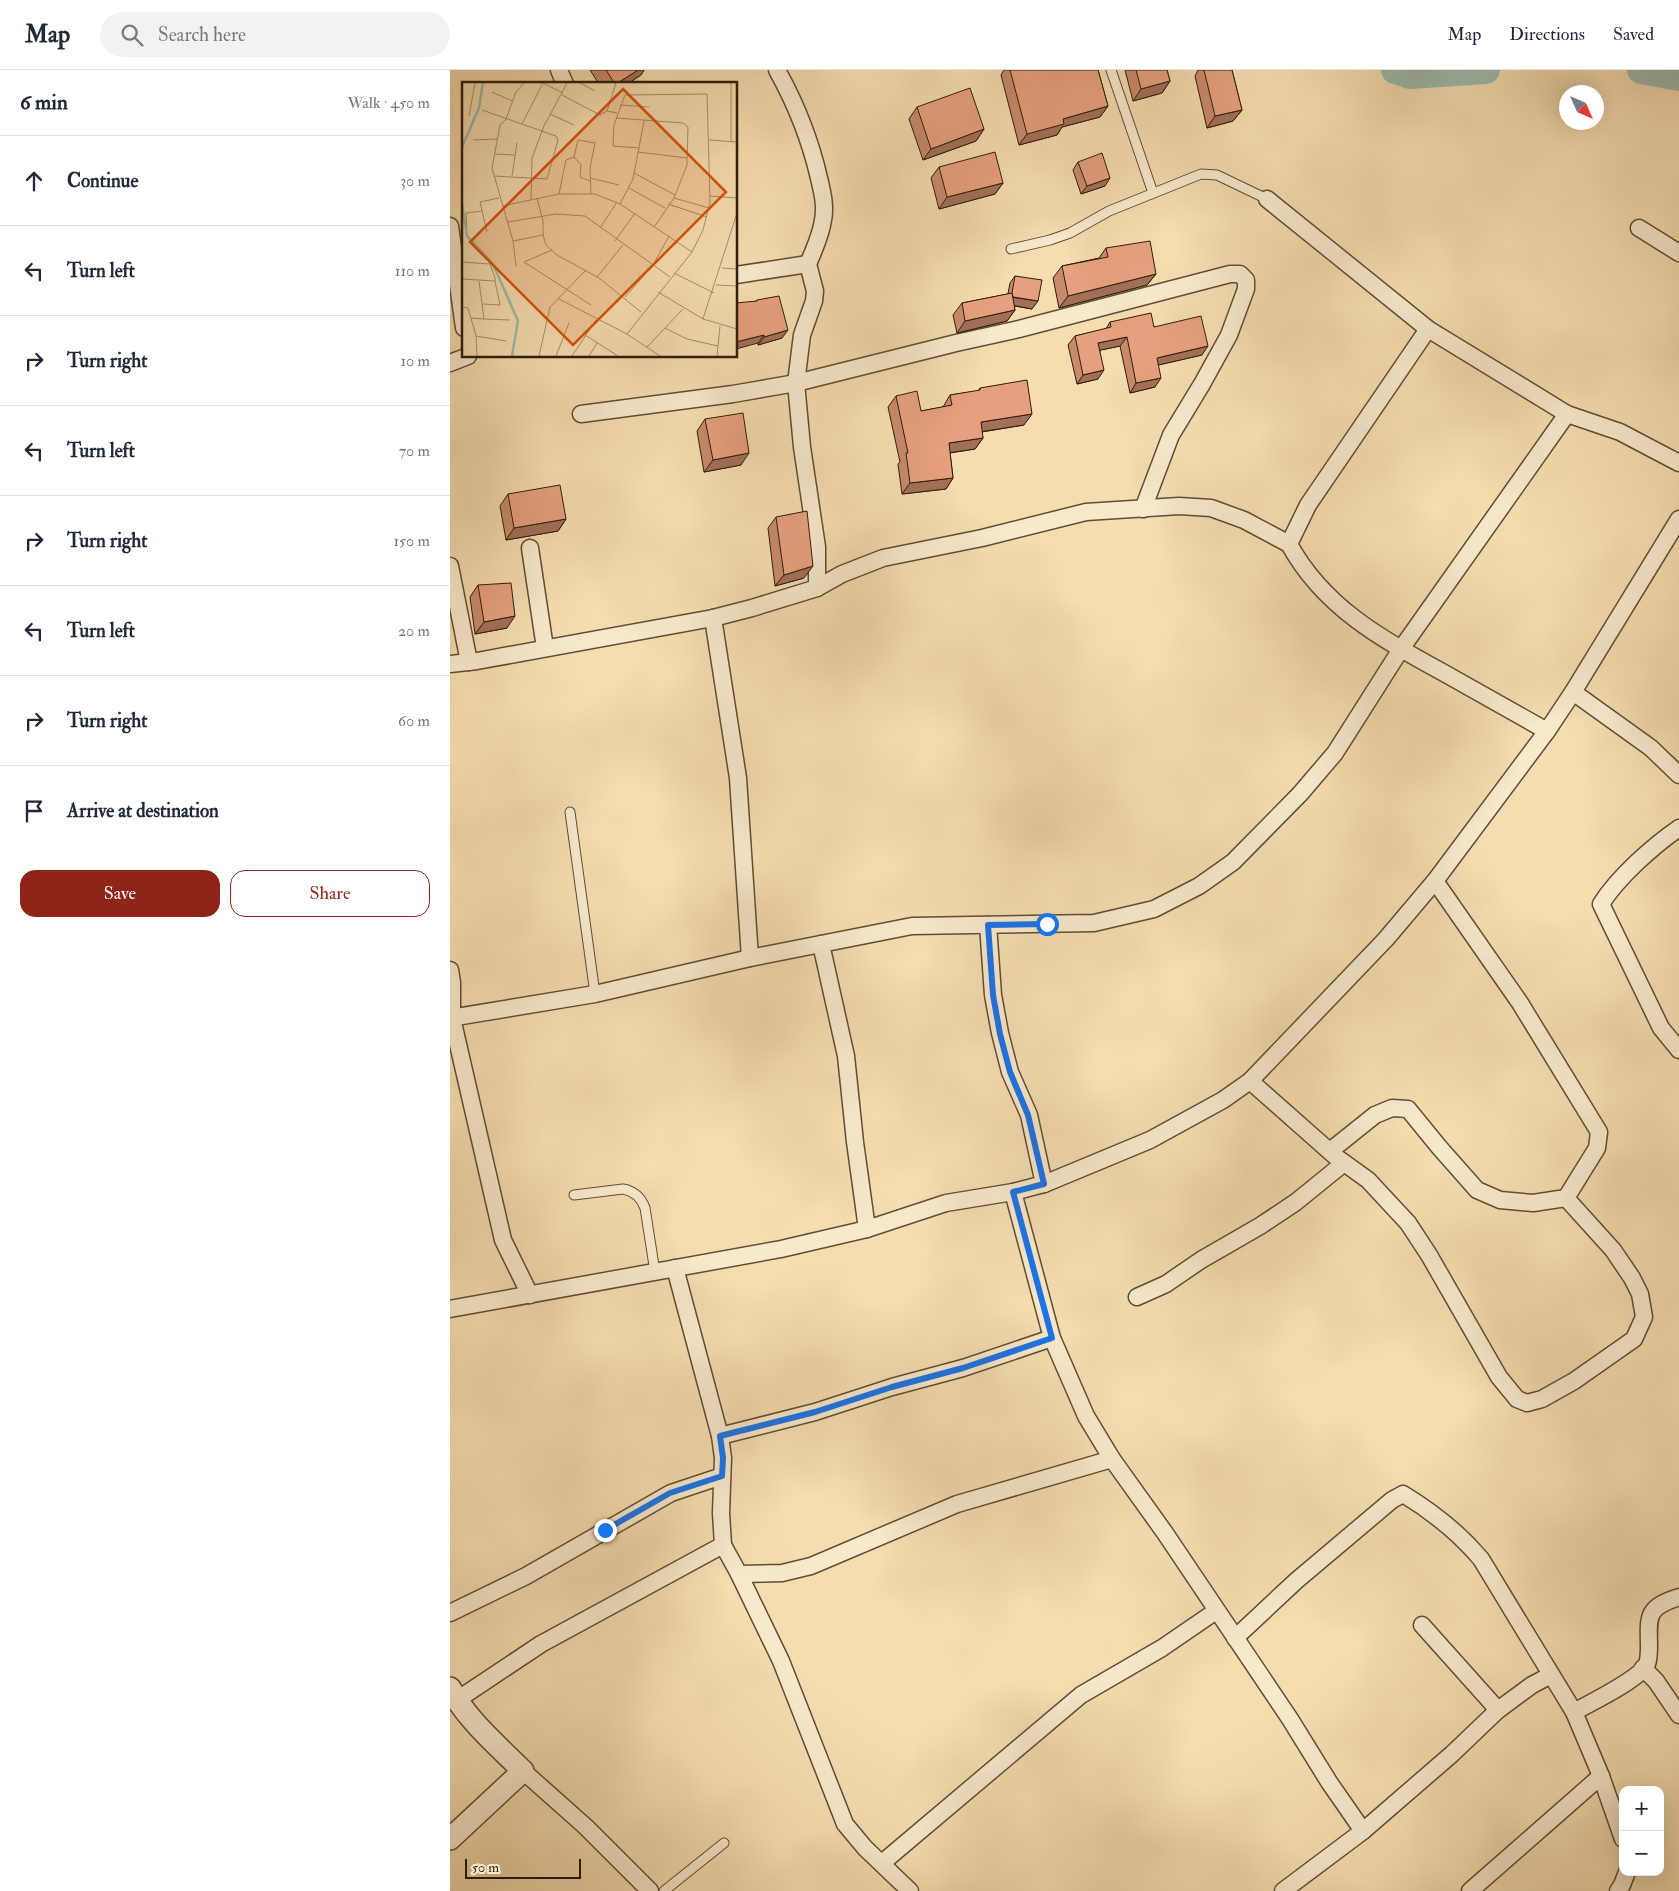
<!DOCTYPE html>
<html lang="en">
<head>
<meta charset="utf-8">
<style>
	body { margin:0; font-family:"IM FELL Double Pica",serif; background:#f2f2f3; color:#1f2937 }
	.controls { position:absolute; right:15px; bottom:15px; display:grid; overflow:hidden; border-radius:10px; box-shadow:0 5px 20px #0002 }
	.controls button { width:45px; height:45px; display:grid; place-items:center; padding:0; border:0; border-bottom:1px solid #e0e1e3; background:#fff; color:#1f2937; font:25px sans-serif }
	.compass { position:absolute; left:1109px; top:15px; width:45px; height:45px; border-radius:50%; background:#fff; box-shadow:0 5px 20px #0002; rotate:135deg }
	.scale { position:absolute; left:15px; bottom:12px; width:116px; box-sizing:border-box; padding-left:5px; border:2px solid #2f1d08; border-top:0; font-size:14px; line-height:18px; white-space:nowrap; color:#2f1d08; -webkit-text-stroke:4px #f8e9cc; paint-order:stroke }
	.stop { position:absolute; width:15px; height:15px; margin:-11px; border:4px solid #1a73e8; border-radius:50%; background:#fff }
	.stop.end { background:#1a73e8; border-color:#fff; box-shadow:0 1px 5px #0008 }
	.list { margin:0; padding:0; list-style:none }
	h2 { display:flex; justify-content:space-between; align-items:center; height:65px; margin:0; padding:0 20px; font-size:21px }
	h2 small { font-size:16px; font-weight:400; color:#747a83 }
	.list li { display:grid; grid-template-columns:32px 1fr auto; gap:15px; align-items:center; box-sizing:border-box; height:90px; padding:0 20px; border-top:1px solid #e0e1e3 }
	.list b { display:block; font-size:19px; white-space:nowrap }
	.list em { font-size:16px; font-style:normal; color:#747a83 }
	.actions { display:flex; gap:10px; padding:15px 20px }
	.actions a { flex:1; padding:11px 0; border:1px solid #8f2418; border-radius:15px; text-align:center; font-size:18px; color:#8f2418 }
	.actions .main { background:#8f2418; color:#fff }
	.icon { flex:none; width:28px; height:28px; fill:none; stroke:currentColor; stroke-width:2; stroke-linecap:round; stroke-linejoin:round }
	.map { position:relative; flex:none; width:1229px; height:1821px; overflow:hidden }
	header { display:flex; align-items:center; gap:30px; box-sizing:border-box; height:70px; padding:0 25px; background:#fff; border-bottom:1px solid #e0e1e3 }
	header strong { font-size:24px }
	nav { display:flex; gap:28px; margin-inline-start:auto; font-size:18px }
	.search { width:350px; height:45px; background:#f2f2f3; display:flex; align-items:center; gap:12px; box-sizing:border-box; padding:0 18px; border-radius:28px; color:#747a83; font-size:19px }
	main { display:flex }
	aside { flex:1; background:#fff }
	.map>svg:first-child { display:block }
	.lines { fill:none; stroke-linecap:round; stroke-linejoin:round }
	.river { stroke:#9cbbae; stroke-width:28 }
	.service-casing { stroke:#604d32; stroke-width:11 }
	.minor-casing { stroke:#604d32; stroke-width:19 }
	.tertiary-casing { stroke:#604d32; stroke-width:24 }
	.service { stroke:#f8e9cc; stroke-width:9 }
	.minor { stroke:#f8e9cc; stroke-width:16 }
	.tertiary { stroke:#f8e9cc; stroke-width:21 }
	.wall { fill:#c78a6d; stroke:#2f1d08 }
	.shaded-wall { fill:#a27059; stroke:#2f1d08 }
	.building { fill:#e7a07f; stroke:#2f1d08 }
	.route { stroke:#1a73e8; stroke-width:6 }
	.inset-river { fill:none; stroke:#9cbbae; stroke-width:2.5 }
	.inset-road { fill:none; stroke:#a6906d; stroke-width:1 }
	.view { fill:#d6530c; fill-opacity:0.15; stroke:#d6530c; stroke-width:2.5 }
	.inset-edge { fill:none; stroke:#2f1d08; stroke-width:2.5 }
</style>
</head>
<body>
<header>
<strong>Map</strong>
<div class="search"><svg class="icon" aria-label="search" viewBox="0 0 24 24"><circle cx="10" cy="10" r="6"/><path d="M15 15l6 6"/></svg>Search here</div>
<nav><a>Map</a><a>Directions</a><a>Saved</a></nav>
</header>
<main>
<aside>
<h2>6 min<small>Walk · 450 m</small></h2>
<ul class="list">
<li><svg class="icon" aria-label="ahead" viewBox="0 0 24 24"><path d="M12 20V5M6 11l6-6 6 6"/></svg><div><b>Continue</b></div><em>30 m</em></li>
<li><svg class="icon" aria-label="left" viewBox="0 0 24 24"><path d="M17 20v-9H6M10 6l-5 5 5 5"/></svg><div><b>Turn left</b></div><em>110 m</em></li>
<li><svg class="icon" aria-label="right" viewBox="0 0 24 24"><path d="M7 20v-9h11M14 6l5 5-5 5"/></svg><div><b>Turn right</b></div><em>10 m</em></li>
<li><svg class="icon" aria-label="left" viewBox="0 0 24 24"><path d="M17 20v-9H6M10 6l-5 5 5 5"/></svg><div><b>Turn left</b></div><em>70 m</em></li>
<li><svg class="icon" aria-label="right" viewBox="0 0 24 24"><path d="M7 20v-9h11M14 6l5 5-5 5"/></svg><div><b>Turn right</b></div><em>150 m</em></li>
<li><svg class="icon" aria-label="left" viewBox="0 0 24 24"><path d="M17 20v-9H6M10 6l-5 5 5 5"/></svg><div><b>Turn left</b></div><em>20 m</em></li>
<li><svg class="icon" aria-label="right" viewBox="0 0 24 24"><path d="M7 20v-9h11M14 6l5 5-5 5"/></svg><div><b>Turn right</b></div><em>60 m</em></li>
<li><svg class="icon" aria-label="arrive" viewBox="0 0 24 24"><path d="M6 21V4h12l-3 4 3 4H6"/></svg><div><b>Arrive at destination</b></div></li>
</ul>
<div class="actions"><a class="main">Save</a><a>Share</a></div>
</aside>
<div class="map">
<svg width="1229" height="1821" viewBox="0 0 1229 1821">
	<rect width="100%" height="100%" fill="#f5ddb1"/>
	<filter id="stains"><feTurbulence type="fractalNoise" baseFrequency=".004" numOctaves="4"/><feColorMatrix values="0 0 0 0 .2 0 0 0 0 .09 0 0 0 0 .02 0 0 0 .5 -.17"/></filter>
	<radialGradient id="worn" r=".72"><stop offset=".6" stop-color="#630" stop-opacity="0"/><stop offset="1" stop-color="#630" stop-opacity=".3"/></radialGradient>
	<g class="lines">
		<!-- river -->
		<g class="river">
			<path d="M945,0L960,5L1036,0"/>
			<path d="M1191,0L1229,7"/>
		</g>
		<defs>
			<g id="service">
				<path d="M661,0L703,123"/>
				<path d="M561,179L600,170L620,163L659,141L751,104L767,105L817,129"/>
				<path d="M120,742L145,924"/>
				<path d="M124,1125L173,1119C184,1121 191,1127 195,1138L205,1202"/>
				<path d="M214,1821L274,1773"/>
			</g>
			<g id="minor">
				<path d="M109,0L115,14"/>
				<path d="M327,0C346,34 360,69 369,108C372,121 376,136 373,150C371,165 364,180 358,194L365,221L364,231L352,265L346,313L352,377L367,477V518"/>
				<path d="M817,129L978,259L1117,344L1170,362L1229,393"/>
				<path d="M0,156L14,258"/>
				<path d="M1189,158L1229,183"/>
				<path d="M286,205L358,194"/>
				<path d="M978,259L858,435L839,474C874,538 932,569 994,603C1028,622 1062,641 1097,661"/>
				<path d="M0,293L18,286"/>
				<path d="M131,344L283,324L346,313L506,273L569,259L780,204H790L796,210V219L779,265L752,314L721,365L693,439"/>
				<path d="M80,478L95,578"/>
				<path d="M0,496L19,592"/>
				<path d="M263,548L288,708L300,888"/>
				<path d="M0,594L27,591L263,548L302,538L367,518L392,504L433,488L532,468L636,442L729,436L761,438L794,450L839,474"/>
				<path d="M1123,622L1201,678L1229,705"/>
				<path d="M1229,758C1203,776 1168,807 1151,834L1211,958L1229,980"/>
				<path d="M538,855L543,925L550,963L560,1002L579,1045L594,1114"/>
				<path d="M371,874L396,986L405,1072L417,1159"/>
				<path d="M0,900L2,912V948L53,1170L80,1225"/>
				<path d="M0,948L145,924L300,888L462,856L644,853L704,839L749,816L783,792L850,724L885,683L951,579L1117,344"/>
				<path d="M800,1011L886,1087L918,1110L958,1153L979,1185L1049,1307L1067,1329L1077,1333L1092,1329L1124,1311L1184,1269L1194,1247L1190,1224L1182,1208L1163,1180L1116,1128"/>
				<path d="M880,1081L925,1045L942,1038L958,1039L989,1077L1027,1120L1050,1130L1083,1133L1116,1128L1147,1078L1149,1062L1070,933L985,811"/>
				<path d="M563,1122L602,1268L636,1346L662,1389L715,1463L840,1649L879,1712L913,1761"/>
				<path d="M225,1198L270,1366L273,1388L271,1443L273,1475L289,1504L331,1591L395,1754L415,1778L460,1821"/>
				<path d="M687,1227L716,1214L751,1190L810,1156L846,1132L894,1093"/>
				<path d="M0,1239L331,1179L417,1159L496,1133L563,1122L594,1114L700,1070L773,1030L800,1011L936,869L985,811L1097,661L1123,622L1229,449"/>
				<path d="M270,1366L365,1342L442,1317L513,1298L602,1268"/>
				<path d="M289,1504L332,1503L361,1496L507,1434L662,1389"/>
				<path d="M0,1543L76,1506L221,1423L272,1406"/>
				<path d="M972,1555L1048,1640"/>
				<path d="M785,1568L846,1511L942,1430L953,1424C981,1441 1010,1464 1031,1489L1124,1642L1151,1706L1173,1769"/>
				<path d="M1193,1598L1206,1611L1229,1645"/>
				<path d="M7,1630L91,1574L273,1475"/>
				<path d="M1124,1642C1140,1633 1190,1609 1197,1594C1199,1589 1199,1580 1199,1575C1198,1544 1198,1537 1229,1527"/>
				<path d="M73,1701L136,1757L200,1821"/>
				<path d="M432,1793L631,1625L712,1578L766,1541"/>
				<path d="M833,1821L913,1761L1002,1684L1048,1640L1082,1615L1101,1605"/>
				<path d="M1020,1821L1151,1706"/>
				<path d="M1168,1821L1172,1815L1177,1802"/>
			</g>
			<path id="tertiary" d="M0,1618C17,1650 47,1675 73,1701L0,1769"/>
		</defs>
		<!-- service casing -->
		<use href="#service" class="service-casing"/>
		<!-- minor casing -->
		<use href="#minor" class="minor-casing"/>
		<!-- tertiary casing -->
		<use href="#tertiary" class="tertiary-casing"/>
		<!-- service -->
		<use href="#service" class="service"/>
		<!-- minor -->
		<use href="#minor" class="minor"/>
		<!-- tertiary -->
		<use href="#tertiary" class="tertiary"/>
	</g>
	<!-- wall -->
	<g class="wall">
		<path d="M140,0H194L191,5L177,14H149Z"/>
		<path d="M554,0H648L658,36L650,47L612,57L607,65L569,75L551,5Z"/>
		<path d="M675,0H717L720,11L712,23L683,31Z"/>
		<path d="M748,0H782L792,40L783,51L757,58L745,6Z"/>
		<path d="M467,37L534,59L526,71L473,90L459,49Z"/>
		<path d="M628,92L655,116L631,124L623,100Z"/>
		<path d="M489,97L553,113L545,124L489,139L481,108Z"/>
		<path d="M656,178L706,204L697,215L609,238L603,208L612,196L649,188Z"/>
		<path d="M565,206L582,239L564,236L565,240L557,251L507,263L503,245L512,233L558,224L560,213Z"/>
		<path d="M307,230L332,268L308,275L306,231Z"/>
		<path d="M660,252L704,257L752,285L708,295L705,317L680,323L670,276L650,280L648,309L627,314L618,275L625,266L656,259Z"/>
		<path d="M530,318L574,355L532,362L533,368L525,379L500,383L503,408L496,419L452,424L448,394L450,392L438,337L446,326L471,341L493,337L500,325L528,321Z"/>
		<path d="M255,349L291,395L254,402L247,361Z"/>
		<path d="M58,424L116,449L108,461L56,470L50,436Z"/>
		<path d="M326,447L354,508L325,516L318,458Z"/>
		<path d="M28,515L57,558L25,564L20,527Z"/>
	</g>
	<!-- shaded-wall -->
	<g class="shaded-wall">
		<path d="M188,0H194L191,5L177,14H166Z"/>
		<path d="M720,11L712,23L683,31L691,19Z"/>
		<path d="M658,36L650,47L612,57L607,65L569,75L577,64L613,49Z"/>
		<path d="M792,40L783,51L757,58L765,46Z"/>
		<path d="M534,59L526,71L473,90L481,79Z"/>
		<path d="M660,108L655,116L631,124L637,116Z"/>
		<path d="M553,113L545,124L489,139L497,127Z"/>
		<path d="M706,204L697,215L609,238L618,226Z"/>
		<path d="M561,227L588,231L582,239L556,234Z"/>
		<path d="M565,240L557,251L507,263L515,251Z"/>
		<path d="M338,260L332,268L308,275L314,267Z"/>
		<path d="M314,265L308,273L286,279V272Z"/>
		<path d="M677,267L670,276L642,282L648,273Z"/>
		<path d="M758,276L752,285L700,297L707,288Z"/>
		<path d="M654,300L648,309L627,314L633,305Z"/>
		<path d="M711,308L705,317L680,323L686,313Z"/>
		<path d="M582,344L574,355L523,363L531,352Z"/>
		<path d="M533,368L525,379L491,384L499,373Z"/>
		<path d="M299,383L291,395L254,402L263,390Z"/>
		<path d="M503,408L496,419L452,424L460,413Z"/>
		<path d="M116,449L108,461L56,470L64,458Z"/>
		<path d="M363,496L354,508L325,516L334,505Z"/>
		<path d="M65,546L57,558L25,564L34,552Z"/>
	</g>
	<!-- building -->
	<g class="building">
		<path d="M156,0H188L166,14H165Z"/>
		<path d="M560,0H648L658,36L613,49L614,54L577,64Z"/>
		<path d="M686,0H717L720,11L691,19Z"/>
		<path d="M754,0H782L792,40L765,46Z"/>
		<path d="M520,18L534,59L481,79L467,37Z"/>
		<path d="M545,82L553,113L497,127L489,97Z"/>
		<path d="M652,83L660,108L637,116L628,92Z"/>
		<path d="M700,171L706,204L618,226L612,196L658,187L656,178Z"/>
		<path d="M565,206L592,210L588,231L563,227L562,223Z"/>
		<path d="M562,223L565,240L515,251L512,233Z"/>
		<path d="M329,226L338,260L314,267V265L286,272V233L307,231V230Z"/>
		<path d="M701,243L704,257L751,246L758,276L707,288L711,308L686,313L677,267L648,273L654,300L633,305L625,266L661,257L660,252Z"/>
		<path d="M577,310L582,344L531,352L533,368L499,373L503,408L460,413L456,383H458L446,326L467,321L471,341L502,335L500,325L530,320V318Z"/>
		<path d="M293,343L299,383L263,390L255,349Z"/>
		<path d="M110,415L116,449L64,458L58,424Z"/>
		<path d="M357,441L363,496L334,505L326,447Z"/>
		<path d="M61,513L65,546L34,552L28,515Z"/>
	</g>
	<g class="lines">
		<!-- route -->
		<path class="route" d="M155,1460L220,1423L272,1406L273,1388L270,1366L365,1342L442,1317L513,1298L602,1268L563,1122L594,1114L578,1045L560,1002L550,964L543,925L538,855L597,854"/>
	</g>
	<!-- overview -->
	<g transform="translate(12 12)">
		<rect width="275" height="275" fill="#f5ddb1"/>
		<path class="inset-river" d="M0,65L17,26L21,1M0,121L5,154L31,182L56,239L50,274"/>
		<path class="inset-road" d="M81,1L101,11M118,1L133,9M269,1V60M30,10L50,19M100,13L138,33L145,29L155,31M158,23L187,25M20,28L94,54L96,58L85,97L32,94M145,29L154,1M88,32L112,43M7,34L13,1M154,36L221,41L226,45L225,83L212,116L193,144M60,42L81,1M11,58L35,57M247,58L275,60M177,66L151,64L152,43L163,13L245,12L248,120L241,148L230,170L165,252L198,274M176,70L225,76M33,72L53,73M112,75L116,58L133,61L128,86L129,111M112,75L119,83L118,95L128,99M172,91L213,113M50,94L55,61M128,96L157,103M167,106L203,126M97,112L104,78L112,75M248,114L275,116M212,116L247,126M69,117L70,76L82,44L105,1M158,122L171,97L182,39M206,122L245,135M40,124L97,112H133L158,122L230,170M46,140L94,132L123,134L208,195M5,145L4,131L20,129M138,146L155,120M25,150L18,120L37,116M81,153L84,163L95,173L137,196L179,230M51,159L81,153V139L75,116M153,159L173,131M90,168L62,180L129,223M0,180L28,182L33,196V199L0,197M54,184L51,159L30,86L38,43L44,37L54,10L62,1M260,186L275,187M212,191L252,211M135,195L161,163M254,203L275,204M196,210L241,237L275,247M163,215L191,183L207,154M97,217L165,252M21,222L38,223L33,199M0,225L6,226L14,254L15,274M9,236L22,237L17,199M22,237L48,238M241,237L275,131M203,246L225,257L256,264M123,253L156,274M14,254L44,259M185,265L221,227M77,274L88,225L123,189M94,274L107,241M110,274L134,238M127,274L135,261M255,274L258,244"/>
		<path class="view" d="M161,7L264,110L111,263L8,160Z"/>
		<rect width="275" height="275" class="inset-edge"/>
	</g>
	<rect width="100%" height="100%" filter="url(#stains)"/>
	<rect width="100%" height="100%" fill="url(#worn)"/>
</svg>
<div class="controls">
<button>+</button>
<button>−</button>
</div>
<svg class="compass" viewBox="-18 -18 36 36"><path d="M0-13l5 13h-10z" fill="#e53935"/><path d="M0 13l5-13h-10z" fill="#747a83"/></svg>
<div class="scale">50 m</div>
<div class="stop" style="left:597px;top:854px"></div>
<div class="stop end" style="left:155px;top:1460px"></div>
</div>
</main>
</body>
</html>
